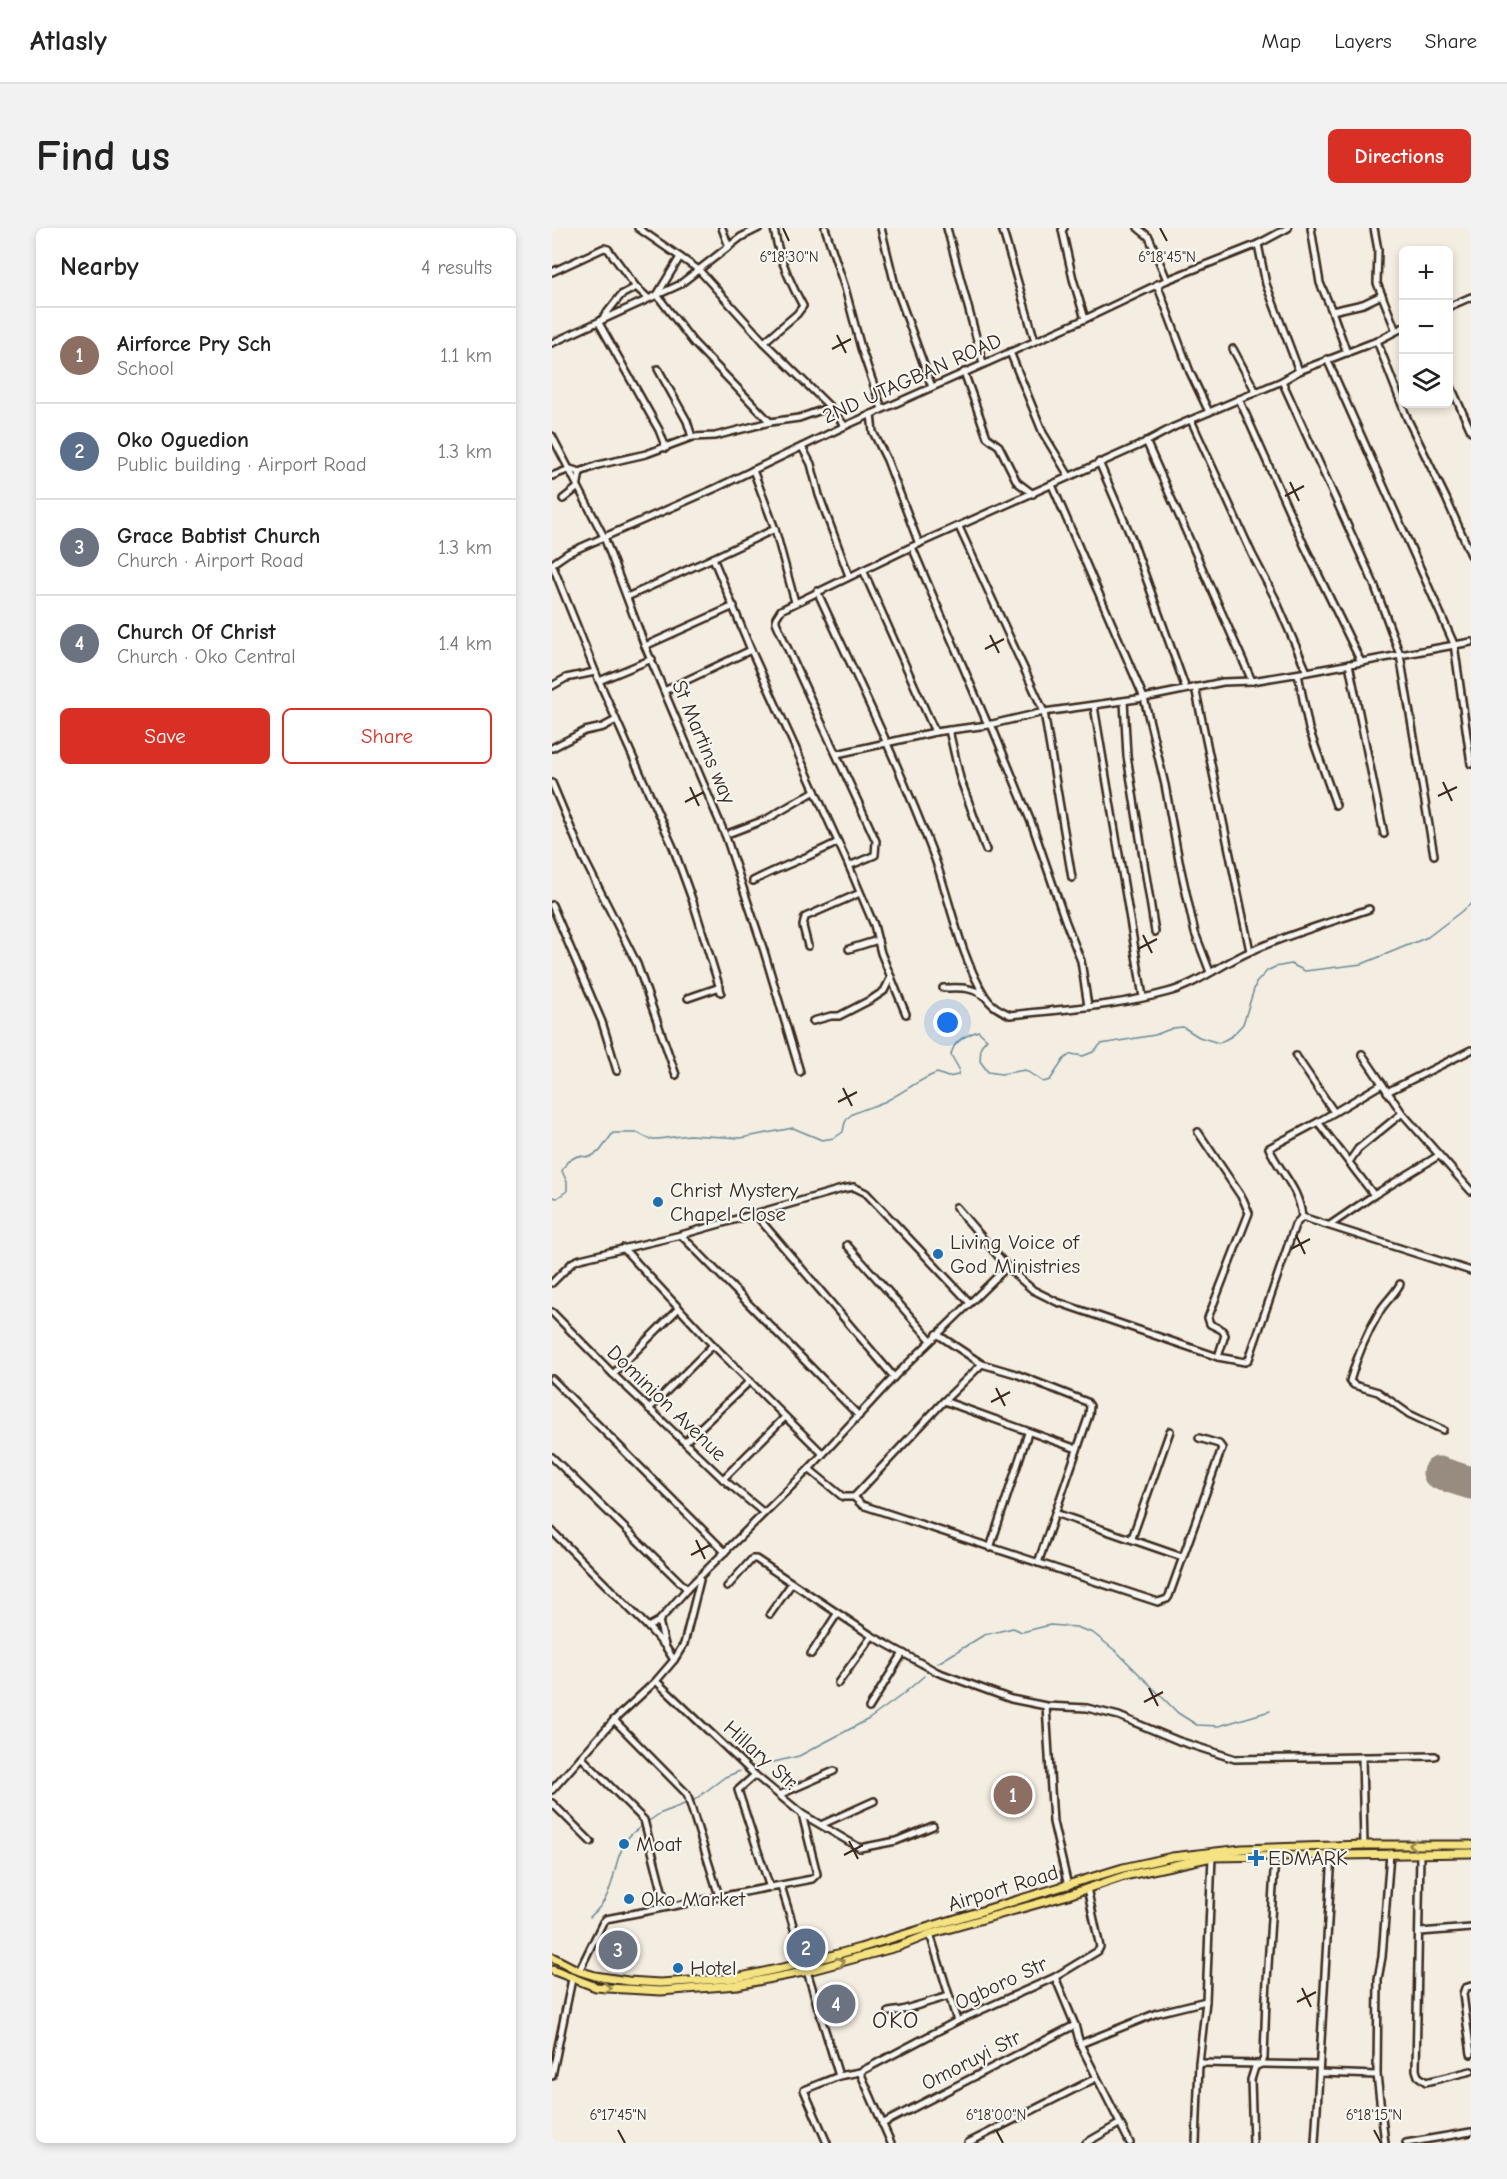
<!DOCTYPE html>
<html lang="en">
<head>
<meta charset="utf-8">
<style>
	body { margin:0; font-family:"Comic Neue",sans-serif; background:#f2f2f2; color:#222 }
	.controls { position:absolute; right:18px; top:18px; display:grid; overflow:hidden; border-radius:9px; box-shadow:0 3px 9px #0003 }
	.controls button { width:54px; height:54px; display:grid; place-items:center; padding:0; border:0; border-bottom:2px solid #e0e0e0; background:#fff; color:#222; font:30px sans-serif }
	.you { position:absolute; left:396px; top:795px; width:21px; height:21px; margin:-15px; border:4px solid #fff; border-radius:50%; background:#1a73e8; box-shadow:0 0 0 9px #1a73e833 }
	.badge { display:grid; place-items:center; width:39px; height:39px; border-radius:50%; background:#d93025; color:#fff; font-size:20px; font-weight:700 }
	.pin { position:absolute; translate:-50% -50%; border:3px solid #fff; box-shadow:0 2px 6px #0006 }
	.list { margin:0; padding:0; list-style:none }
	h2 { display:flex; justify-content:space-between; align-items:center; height:78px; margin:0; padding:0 24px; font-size:26px }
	h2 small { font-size:20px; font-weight:400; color:#767676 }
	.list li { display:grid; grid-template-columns:39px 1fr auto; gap:18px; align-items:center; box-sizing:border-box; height:96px; padding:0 24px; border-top:2px solid #e0e0e0 }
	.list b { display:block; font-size:22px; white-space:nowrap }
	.list p { margin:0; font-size:20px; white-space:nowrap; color:#767676 }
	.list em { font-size:20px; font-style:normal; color:#767676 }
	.actions { display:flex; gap:12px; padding:18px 24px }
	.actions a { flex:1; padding:14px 0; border:2px solid #d93025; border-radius:9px; text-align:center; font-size:21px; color:#d93025 }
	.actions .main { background:#d93025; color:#fff }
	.icon { flex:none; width:33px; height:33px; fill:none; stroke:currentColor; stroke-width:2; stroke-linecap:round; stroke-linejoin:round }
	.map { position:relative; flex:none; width:919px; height:1915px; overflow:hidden; border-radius:9px }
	header { display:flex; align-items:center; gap:36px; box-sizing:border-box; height:84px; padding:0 30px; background:#fff; border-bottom:2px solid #e0e0e0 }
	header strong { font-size:28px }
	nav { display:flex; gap:33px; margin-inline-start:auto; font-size:21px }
	.intro { display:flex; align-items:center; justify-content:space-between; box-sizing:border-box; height:144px; padding:0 36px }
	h1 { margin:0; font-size:42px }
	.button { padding:15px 27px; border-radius:9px; background:#d93025; color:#fff; font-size:21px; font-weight:700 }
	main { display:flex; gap:36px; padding:0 36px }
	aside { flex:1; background:#fff; border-radius:9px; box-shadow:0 3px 9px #0003 }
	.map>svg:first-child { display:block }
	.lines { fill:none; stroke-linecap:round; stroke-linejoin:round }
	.stream { stroke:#698b98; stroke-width:1.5 }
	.runway { stroke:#988c80; stroke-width:33 }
	.minor-casing { stroke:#3b2a1e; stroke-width:10 }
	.major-casing { stroke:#3b2a1e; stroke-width:11 }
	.minor { stroke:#f6f6f2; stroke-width:5 }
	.major { stroke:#f5e382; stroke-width:7 }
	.oneway { stroke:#988650 }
	.ticks { fill:none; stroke:#3b2a1e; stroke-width:2 }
	.poi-dot { fill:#1f6fb2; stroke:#f6f6f2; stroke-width:2 }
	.labels { text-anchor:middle; stroke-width:4.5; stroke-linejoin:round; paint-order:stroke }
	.street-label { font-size:21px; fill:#3b2a1e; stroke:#f6f6f2 }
	.poi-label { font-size:21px; fill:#3b2a1e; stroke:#f6f6f2; text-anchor:start }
	.quarter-label { font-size:24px; letter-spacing:1.5px; fill:#3b2a1e; stroke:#f6f6f2 }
	.ticks-label { font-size:15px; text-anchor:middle; fill:#3b2a1e; stroke:#f6f6f2; stroke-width:4.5; stroke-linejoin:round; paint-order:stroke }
</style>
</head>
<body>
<header>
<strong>Atlasly</strong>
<nav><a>Map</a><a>Layers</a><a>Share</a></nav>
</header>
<div class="intro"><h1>Find us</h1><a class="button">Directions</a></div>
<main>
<aside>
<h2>Nearby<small>4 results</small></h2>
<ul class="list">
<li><span class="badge" style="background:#8d6e63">1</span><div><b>Airforce Pry Sch</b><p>School</p></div><em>1.1 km</em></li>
<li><span class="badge" style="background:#5c6f8a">2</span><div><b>Oko Oguedion</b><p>Public building · Airport Road</p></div><em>1.3 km</em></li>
<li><span class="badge" style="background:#6b7280">3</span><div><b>Grace Babtist Church</b><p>Church · Airport Road</p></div><em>1.3 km</em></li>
<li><span class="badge" style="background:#6b7280">4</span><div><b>Church Of Christ</b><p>Church · Oko Central</p></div><em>1.4 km</em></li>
</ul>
<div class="actions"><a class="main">Save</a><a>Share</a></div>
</aside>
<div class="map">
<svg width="919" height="1915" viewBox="0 0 919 1915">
	<rect width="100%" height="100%" fill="#f4ede1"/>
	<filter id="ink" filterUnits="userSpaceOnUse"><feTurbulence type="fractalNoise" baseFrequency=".0167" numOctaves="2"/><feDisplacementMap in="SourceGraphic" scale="12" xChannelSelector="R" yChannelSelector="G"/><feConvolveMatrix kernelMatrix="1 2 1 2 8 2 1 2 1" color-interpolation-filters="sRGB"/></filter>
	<g filter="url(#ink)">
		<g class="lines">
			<!-- stream -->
			<g class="stream">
				<path d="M0,969L5,970L15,963V954L10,943L15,934L25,928L38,929L48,923L61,905H86L97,911H106L137,907L189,910L241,900L270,912L282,910L291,904C292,897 293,891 299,887C304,883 326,877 334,873C352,864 366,852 385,845L396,849L406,847L407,841L399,827C402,812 413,808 426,803L435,811L429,818L428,833L436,844L449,846L473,842L491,854L498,852L512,831L519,826L531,828L541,824L549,816L603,807L621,800L631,799L647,809L667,815L680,808L691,796L704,755L715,743L723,739L739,736L753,743L810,736L876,709L919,676"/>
				<path d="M386,1435L432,1407L461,1400L470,1404L498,1397L524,1399L541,1405L565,1424L626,1485L645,1497L667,1498L718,1483"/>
				<path d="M201,1539L247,1528L317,1491L350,1467L372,1448"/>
				<path d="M141,1573L173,1549L188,1543"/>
				<path d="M97,1593L107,1586L135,1575"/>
				<path d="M38,1689C68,1663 57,1637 76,1610C79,1605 85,1602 90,1598"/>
			</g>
			<!-- runway -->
			<path class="runway" d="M887,1245L919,1255"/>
			<defs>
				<g id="minor">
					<path d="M86,0L147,42L212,114L278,179L293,198"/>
					<path d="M170,0L177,19"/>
					<path d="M273,0L293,60L309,120L330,181"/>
					<path d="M329,0L343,57L380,159"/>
					<path d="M395,0L431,135"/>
					<path d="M450,0L483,113"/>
					<path d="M512,0L510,2L521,51L533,91"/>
					<path d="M586,0L597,9L615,52"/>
					<path d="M759,0L768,55L780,83L811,76L830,67"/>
					<path d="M822,0L826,22L825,55L844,103"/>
					<path d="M706,16L714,56L747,143"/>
					<path d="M128,29L105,67L141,114L218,194"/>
					<path d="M0,44L52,20L56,21L84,59L96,70"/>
					<path d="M605,56L638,144L657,184"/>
					<path d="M84,59L69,67L47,95L107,202L114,220"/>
					<path d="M896,79L919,69"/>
					<path d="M780,83L795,125"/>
					<path d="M825,113L855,190L894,270L919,327"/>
					<path d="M212,114L245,86L251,78C237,53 226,28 222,0"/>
					<path d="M0,115L127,57L189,9L207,0"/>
					<path d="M681,121L704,164"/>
					<path d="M458,124L491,205L517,248"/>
					<path d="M775,131L902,416L919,536"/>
					<path d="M106,141L135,193L140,209"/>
					<path d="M412,144L435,209L447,218L465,254L481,266"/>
					<path d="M896,152L919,203"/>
					<path d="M730,153L822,356L848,427L882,627"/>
					<path d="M687,171L753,319L809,434"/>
					<path d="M319,186L321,204L335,232L367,316"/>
					<path d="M639,192L700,326L723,370L755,444"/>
					<path d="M0,208L52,309L93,418L174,609L212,723L248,844"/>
					<path d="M594,213L700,453"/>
					<path d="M250,219L259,236L267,267L297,348"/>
					<path d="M547,234L580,311L634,461"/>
					<path d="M201,242L223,301L243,374"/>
					<path d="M0,248L18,241L28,244L46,237L94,226L140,209L163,208L218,194L247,190L278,179"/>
					<path d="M500,257L592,470L613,557L627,633L643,705L658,744"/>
					<path d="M11,271L25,260L28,244"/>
					<path d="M407,299L492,484L520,650"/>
					<path d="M223,301L161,330L199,422L297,638L322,697L329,725L354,786"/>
					<path d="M360,319L436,497"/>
					<path d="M0,336L16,325L164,260L293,198L533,91L615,52L706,16L736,0"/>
					<path d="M0,336L47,453L121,619L141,674L169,764"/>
					<path d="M311,342L383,504"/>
					<path d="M265,363C306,452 348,539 383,631C399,676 408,727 433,768C439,778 448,782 458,787C511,781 565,778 616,764C645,756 670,736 697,724C736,706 778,695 817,681"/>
					<path d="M75,369L161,330"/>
					<path d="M93,418L182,378"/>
					<path d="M797,436L832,606"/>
					<path d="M746,446L757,501L784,577"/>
					<path d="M47,453L100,431"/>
					<path d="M0,458L14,450L43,444"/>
					<path d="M643,459L698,723"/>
					<path d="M112,463L199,422"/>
					<path d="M572,473L575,528L603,704"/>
					<path d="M542,478L591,769"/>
					<path d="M439,496L481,599L513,692L529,733L536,778"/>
					<path d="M397,502L408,550L434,622"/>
					<path d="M0,520L33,503L51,499L64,492"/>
					<path d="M285,526L383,504L436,497L492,484L592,470L671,454L700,453L755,444L919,414"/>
					<path d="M0,555L31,629L85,736L124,847"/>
					<path d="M178,605L215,591L263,563"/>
					<path d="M297,638L323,627L324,613C291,540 256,468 224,394V390L229,382L357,320L586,218L622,199L730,153L747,143L825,113L852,99"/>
					<path d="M201,653C229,638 258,629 286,614"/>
					<path d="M0,677L50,794L65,843"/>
					<path d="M256,718L251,698L253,689L308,665"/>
					<path d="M297,721L326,712"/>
					<path d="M391,760C407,760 419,758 432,768"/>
					<path d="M136,770L168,759"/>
					<path d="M261,793L279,788H287L320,771L332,763L339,749"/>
					<path d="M810,826L850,885L919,963"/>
					<path d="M744,828L782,884"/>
					<path d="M835,864L919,822"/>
					<path d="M766,894L822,967"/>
					<path d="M646,904L691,971L697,985L656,1090L658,1096L670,1102L673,1107L666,1129"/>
					<path d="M797,934L806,921L849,886"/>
					<path d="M404,979L458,1042L481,1062L505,1074L666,1129L693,1134L697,1131L743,997L750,989C747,959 728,945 717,920L766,894L830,856"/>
					<path d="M204,987L342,1149"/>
					<path d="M750,989L919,1043"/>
					<path d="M778,997L822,967L886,928"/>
					<path d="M129,1007L307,1188"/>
					<path d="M295,1017L379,1112"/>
					<path d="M71,1020L161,1117L270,1225"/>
					<path d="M0,1055L21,1034L28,1031L129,1007L290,961L302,959L314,965L418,1075"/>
					<path d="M848,1056C843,1066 834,1073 828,1083C815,1105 805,1128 798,1153L802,1157L826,1164L857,1186L891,1202"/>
					<path d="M0,1084L61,1146L171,1251L212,1285"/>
					<path d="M385,1106L430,1136L464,1146L535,1174L538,1178L537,1187L486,1335"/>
					<path d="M61,1146L127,1080"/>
					<path d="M0,1151L173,1324"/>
					<path d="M392,1173L430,1136"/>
					<path d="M97,1181L161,1117"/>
					<path d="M133,1214L198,1153"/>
					<path d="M0,1229L135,1361"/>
					<path d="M257,1241L291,1269H302L310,1277L606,1374L615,1371L617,1368L670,1220L667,1216L647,1210"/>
					<path d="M171,1251L233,1189"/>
					<path d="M302,1269L392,1173L525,1221"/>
					<path d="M503,1285L630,1329"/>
					<path d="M0,1303L96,1399L113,1418L122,1432"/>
					<path d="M580,1310L618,1203"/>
					<path d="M438,1320L476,1205"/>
					<path d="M175,1359L200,1331H204L320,1408L385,1444L459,1471L494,1478L535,1480L567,1488L627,1513L683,1531L883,1528"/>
					<path d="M218,1386L240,1355"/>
					<path d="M107,1393L113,1417"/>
					<path d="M96,1399L107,1393L135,1361L257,1241L342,1149L455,1039"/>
					<path d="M259,1426L285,1386"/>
					<path d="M286,1455L320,1408"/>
					<path d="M494,1478L501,1594L516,1658"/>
					<path d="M317,1480L351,1425"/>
					<path d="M62,1492L135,1566L167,1668"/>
					<path d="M29,1529L92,1592L114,1678"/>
					<path d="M810,1529L812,1617"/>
					<path d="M203,1547L186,1562L218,1660"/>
					<path d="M0,1562L62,1492L104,1453L122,1432L132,1416L148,1352"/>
					<path d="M227,1567L282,1543"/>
					<path d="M0,1575L39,1614"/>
					<path d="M250,1586L308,1620L344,1613L381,1598"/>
					<path d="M271,1596L322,1573"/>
					<path d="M868,1626L864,1842L866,1848L874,1854L919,1843"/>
					<path d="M229,1658L287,1848"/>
					<path d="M868,1704L919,1700"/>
					<path d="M378,1706L405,1793"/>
					<path d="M27,1743L51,1694L54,1691L260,1651L265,1646L250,1586L203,1547L104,1453"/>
					<path d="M503,1749L523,1797L528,1816L578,1915"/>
					<path d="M919,1758L913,1760L911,1766L919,1826"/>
					<path d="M337,1784L350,1782L397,1768"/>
					<path d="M528,1816L605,1785L654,1773"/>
					<path d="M647,1835L767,1837"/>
					<path d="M308,1844L339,1915"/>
					<path d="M768,1845L825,1847"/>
					<path d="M0,1848L20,1751"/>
					<path d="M330,1896L523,1797"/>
					<path d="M275,1915L252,1862L287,1848L308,1844L405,1793L503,1749L546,1723L548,1719L535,1660"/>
					<path d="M416,1915L544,1850"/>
					<path d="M534,1915L567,1896"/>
					<path d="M644,1915L647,1835L654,1773L660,1629"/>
					<path d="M701,1915L699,1852L703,1839L709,1836L712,1830L714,1769L723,1628"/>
					<path d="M763,1915L780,1626"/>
					<path d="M833,1915L825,1847L826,1751L830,1729L838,1625"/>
					<path d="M854,1915L919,1904"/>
				</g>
				<g id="major">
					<path d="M0,1729L27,1743L43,1748L76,1753L108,1755L184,1750L253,1735L308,1720L571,1640L620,1629L690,1621L812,1617H919"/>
					<path d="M0,1742L44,1759L56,1760L109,1763L185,1757L256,1743L348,1718L378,1706L516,1667L572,1648L660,1629L919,1625"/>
				</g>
			</defs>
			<!-- minor casing -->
			<use href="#minor" class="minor-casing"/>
			<!-- major casing -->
			<use href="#major" class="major-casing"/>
			<!-- minor -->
			<use href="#minor" class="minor"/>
			<!-- major -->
			<use href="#major" class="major"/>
		</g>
		<!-- one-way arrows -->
		<defs><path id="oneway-chevron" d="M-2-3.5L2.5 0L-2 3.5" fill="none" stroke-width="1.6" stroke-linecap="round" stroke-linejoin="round" transform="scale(1.5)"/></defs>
		<g class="oneway">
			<use href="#oneway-chevron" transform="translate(861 1617) rotate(-180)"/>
			<use href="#oneway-chevron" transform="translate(289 1734) rotate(-15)"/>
			<use href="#oneway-chevron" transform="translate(55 1760) rotate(5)"/>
		</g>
	</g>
	<!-- ticks -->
	<path class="ticks" d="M231,0L237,13M608,0L615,13M285,107L294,125M280,121L299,111M738,254L747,273M733,268L752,258M438,407L447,425M433,421L452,411M891,554L900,573M138,559L147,578M886,568L905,559M133,574L152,564M591,707L600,725M586,721L605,711M291,860L300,878M286,874L305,864M744,1007L753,1026M739,1021L758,1011M444,1160L453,1178M439,1174L458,1164M144,1312L153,1331M139,1327L158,1317M597,1460L606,1478M592,1474L611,1464M297,1613L306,1631M292,1627L311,1617M750,1760L759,1779M745,1774L764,1764M66,1902L73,1915M444,1902L451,1915M822,1902L829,1915"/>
	<!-- markers -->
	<g class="poi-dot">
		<circle cx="106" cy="974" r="6"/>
		<circle cx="386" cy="1026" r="6"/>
		<circle cx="72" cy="1616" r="6"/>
		<path d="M701 1621h6v6h6v6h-6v6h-6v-6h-6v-6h6z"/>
		<circle cx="77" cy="1671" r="6"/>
		<circle cx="126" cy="1740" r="6"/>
	</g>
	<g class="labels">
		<!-- street labels -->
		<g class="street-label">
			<text transform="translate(360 150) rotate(-24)" y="7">2ND UTAGBAN ROAD</text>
			<text transform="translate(152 514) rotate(67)" y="7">St Martins way</text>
			<text transform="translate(115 1175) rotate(44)" y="7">Dominion Avenue</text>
			<text transform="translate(209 1527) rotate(42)" y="7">Hillary Str.</text>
			<text transform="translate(451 1660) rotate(-17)" y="7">Airport Road</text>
			<text transform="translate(449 1755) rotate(-25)" y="7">Ogboro Str</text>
			<text transform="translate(419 1832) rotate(-27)" y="7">Omoruyi Str</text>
		</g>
		<!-- poi labels -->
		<g class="poi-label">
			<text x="118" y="969">Christ Mystery<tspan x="118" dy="24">Chapel Close</tspan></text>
			<text x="398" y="1021">Living Voice of<tspan x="398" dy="24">God Ministries</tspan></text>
			<text x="84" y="1623">Moat</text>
			<text x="716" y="1637">EDMARK</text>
			<text x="89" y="1678">Oko Market</text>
			<text x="138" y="1747">Hotel</text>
		</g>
		<!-- quarter labels -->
		<g class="quarter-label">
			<text x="344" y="1800">OKO</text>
		</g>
	</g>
	<g class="ticks-label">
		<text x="237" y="34">6°18'30"N</text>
		<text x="615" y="34">6°18'45"N</text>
		<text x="66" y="1892">6°17'45"N</text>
		<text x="444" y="1892">6°18'00"N</text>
		<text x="822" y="1892">6°18'15"N</text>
	</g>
</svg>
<div class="controls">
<button>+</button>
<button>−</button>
<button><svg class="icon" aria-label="layers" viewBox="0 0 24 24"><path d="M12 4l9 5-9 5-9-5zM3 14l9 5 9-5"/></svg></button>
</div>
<div class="you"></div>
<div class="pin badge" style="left:461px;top:1567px;background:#8d6e63">1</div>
<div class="pin badge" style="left:254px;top:1720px;background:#5c6f8a">2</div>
<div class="pin badge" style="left:66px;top:1722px;background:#6b7280">3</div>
<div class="pin badge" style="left:284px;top:1776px;background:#6b7280">4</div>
</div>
</main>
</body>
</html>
